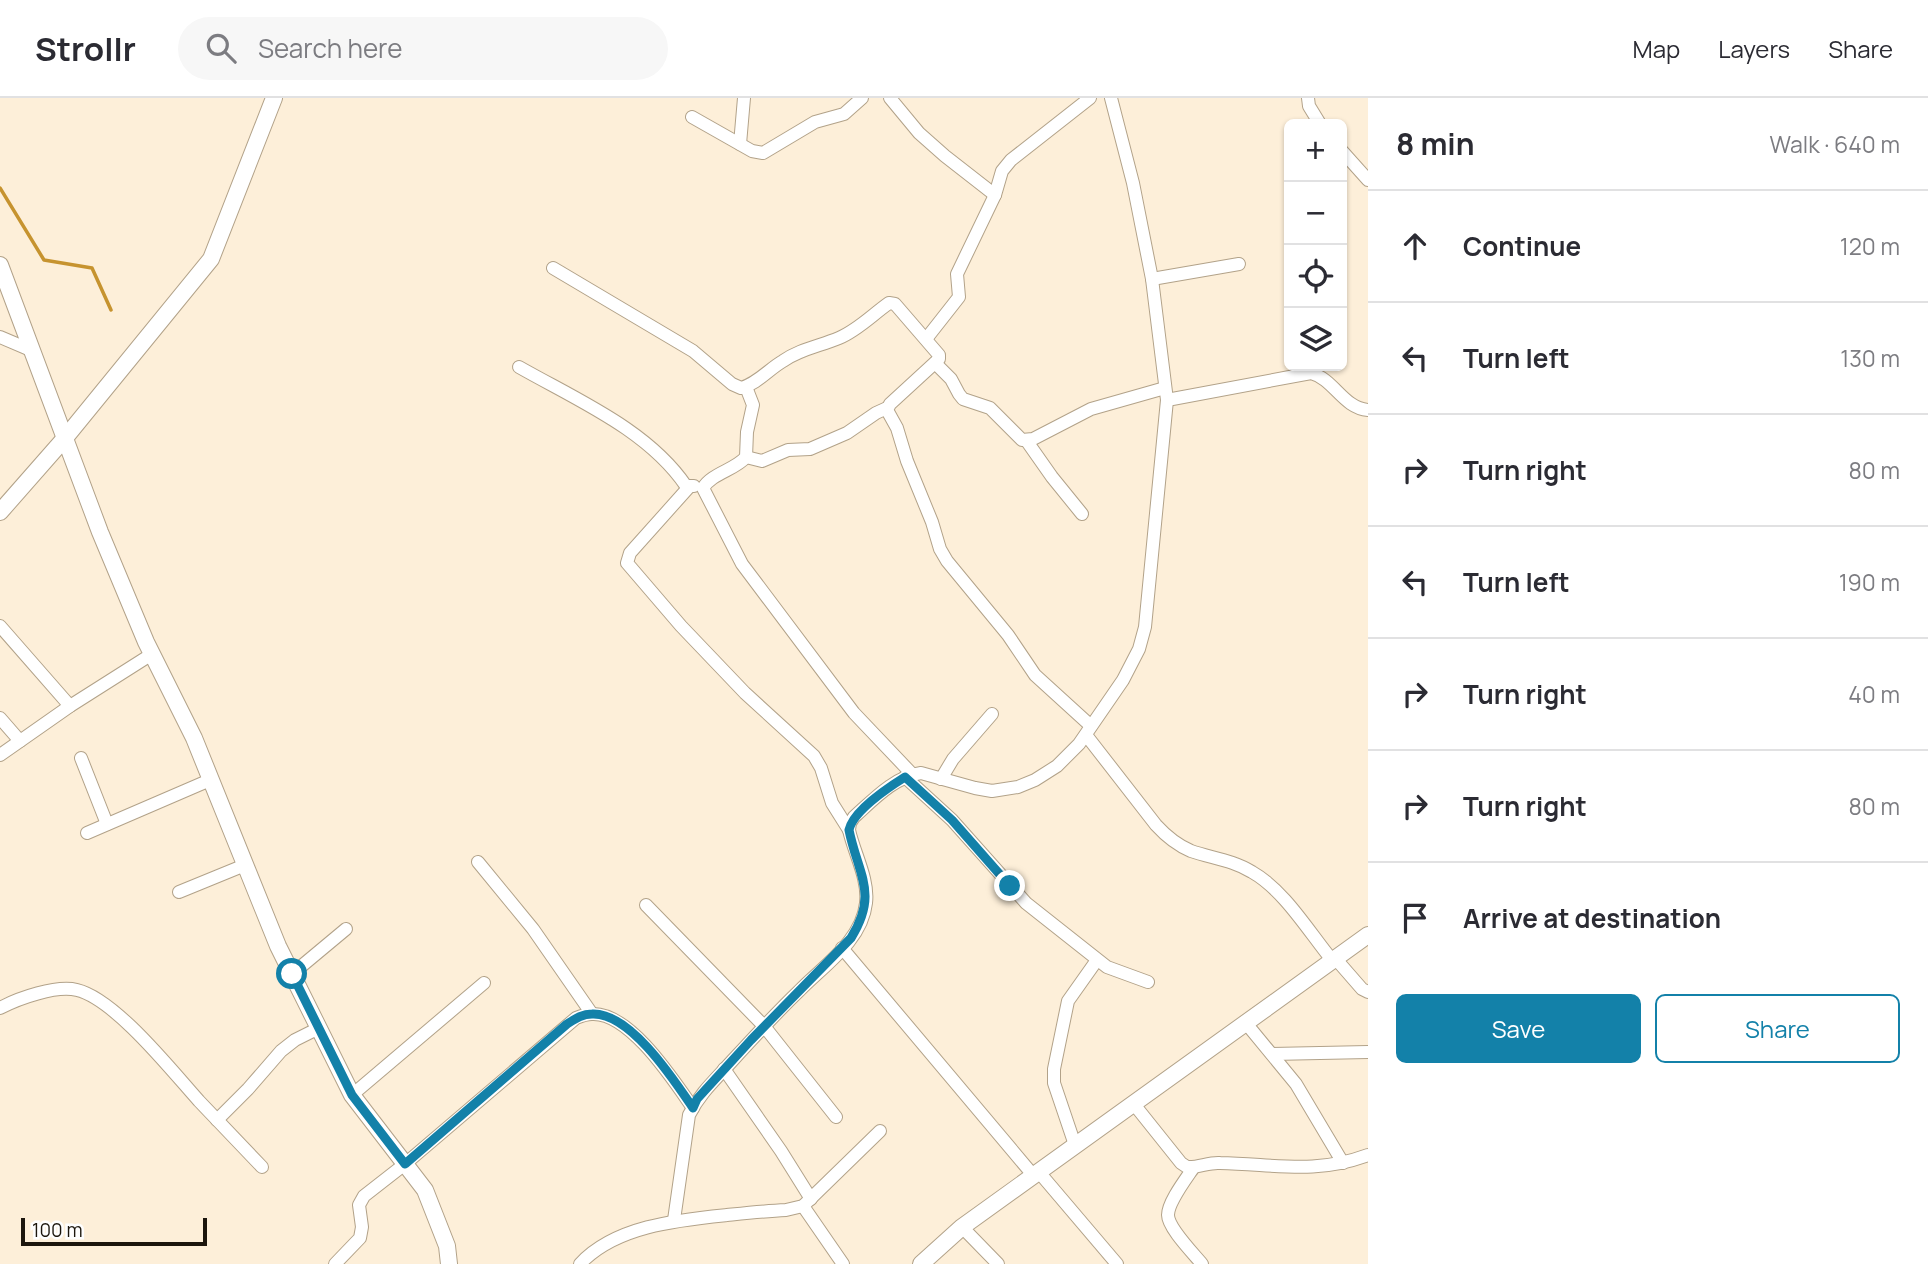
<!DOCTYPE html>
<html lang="en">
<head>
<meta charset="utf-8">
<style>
	body { margin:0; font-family:Manrope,sans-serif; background:#f7f7f7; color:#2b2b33 }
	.controls { position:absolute; right:21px; top:21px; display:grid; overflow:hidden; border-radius:10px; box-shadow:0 2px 5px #0004 }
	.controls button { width:63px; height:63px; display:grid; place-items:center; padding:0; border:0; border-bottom:2px solid #e1e1e2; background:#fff; color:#2b2b33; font:35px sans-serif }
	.scale { position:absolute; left:21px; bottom:18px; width:186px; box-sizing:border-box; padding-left:7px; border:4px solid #1c160d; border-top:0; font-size:19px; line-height:24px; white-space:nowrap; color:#1c160d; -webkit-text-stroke:5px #fefefe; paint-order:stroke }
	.stop { position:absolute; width:21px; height:21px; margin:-16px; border:5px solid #1381a9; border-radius:50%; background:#fff }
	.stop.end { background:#1381a9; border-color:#fff; box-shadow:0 2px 7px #0008 }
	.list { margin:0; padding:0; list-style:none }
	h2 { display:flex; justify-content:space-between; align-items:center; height:91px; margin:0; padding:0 28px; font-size:30px }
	h2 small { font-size:23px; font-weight:400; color:#7c7c81 }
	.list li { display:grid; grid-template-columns:46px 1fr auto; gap:21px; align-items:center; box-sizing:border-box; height:112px; padding:0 28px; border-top:2px solid #e1e1e2 }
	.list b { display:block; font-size:26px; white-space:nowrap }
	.list em { font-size:23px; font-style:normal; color:#7c7c81 }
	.actions { display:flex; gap:14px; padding:21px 28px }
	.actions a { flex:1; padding:16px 0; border:2px solid #1381a9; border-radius:10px; text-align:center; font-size:24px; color:#1381a9 }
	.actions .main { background:#1381a9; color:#fff }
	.icon { flex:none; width:38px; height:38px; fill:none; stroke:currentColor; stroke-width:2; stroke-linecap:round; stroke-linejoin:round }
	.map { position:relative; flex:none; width:1368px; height:1166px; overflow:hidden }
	header { display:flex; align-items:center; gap:42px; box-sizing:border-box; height:98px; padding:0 35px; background:#fff; border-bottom:2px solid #e1e1e2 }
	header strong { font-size:33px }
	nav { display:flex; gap:38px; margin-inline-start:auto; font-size:24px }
	.search { width:490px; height:63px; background:#f7f7f7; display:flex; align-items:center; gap:18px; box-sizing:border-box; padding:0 24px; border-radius:38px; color:#7c7c81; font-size:26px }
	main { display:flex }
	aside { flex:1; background:#fff }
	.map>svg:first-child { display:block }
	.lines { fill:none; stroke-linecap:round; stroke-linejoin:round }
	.stream { stroke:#c6932f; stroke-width:3.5 }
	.street-casing { stroke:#b2a289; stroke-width:14 }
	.secondary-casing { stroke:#b2a289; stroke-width:18 }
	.street { stroke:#fff; stroke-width:12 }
	.secondary { stroke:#fff; stroke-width:16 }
	.route { stroke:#1381a9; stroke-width:9 }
</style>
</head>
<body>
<header>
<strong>Strollr</strong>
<div class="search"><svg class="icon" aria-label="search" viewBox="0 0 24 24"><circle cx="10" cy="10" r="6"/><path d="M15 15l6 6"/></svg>Search here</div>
<nav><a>Map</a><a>Layers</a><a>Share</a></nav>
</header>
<main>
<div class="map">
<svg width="1368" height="1166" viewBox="0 0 1368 1166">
	<rect width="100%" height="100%" fill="#fdefd9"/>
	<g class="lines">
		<!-- stream -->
		<path class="stream" d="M0,90L44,162L92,170L111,212"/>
		<defs>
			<g id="street">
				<path d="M890,0L919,35L945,58L995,97"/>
				<path d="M1308,0L1309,8L1320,26"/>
				<path d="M692,19L752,53L763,55L815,24L844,16L862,0"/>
				<path d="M740,46L744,0"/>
				<path d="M1342,53L1368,82"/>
				<path d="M553,170L693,253L732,286L741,290C757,286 769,271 783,263C800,251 820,248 839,240C858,232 872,217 889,205L895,206L939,257V261L890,306L887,312L897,330L907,363L932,424L940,451L947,463L1008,537L1035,577L1091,628"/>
				<path d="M1152,181L1239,166"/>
				<path d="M0,239L33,253"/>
				<path d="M926,241L959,199L957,176L995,97L1002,73L1011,62L1090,0"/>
				<path d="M935,265L951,281L959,296L963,301L990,310L1022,342L1033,341L1091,311L1165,290"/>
				<path d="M519,269C577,302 648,332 686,388H694"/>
				<path d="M746,289L753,307L747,334L746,359C735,372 712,375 703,390L705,394L742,466L854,615L912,676"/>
				<path d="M1167,302L1311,275C1334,281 1343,310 1368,312"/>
				<path d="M1026,342L1052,379L1082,416"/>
				<path d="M746,359L762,363L788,352L810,351L847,335L876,315L887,310"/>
				<path d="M689,389L630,455L627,465L681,528L745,595L814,658L821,670L832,705L849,732"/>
				<path d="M0,528L70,608"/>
				<path d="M0,620L20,643"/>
				<path d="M1086,637L1156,727C1166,738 1177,747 1191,753C1211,760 1233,762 1252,774C1284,792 1309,834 1332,862"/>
				<path d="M0,657L70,608L152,556"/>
				<path d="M81,660L107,726"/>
				<path d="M905,679L952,722L1026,805L1107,869L1148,884"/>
				<path d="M941,681L953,661L992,616"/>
				<path d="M87,735L210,682"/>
				<path d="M478,764L533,831L592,916"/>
				<path d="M179,794L245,767"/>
				<path d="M646,807L764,928L836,1019"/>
				<path d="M842,850L1033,1077"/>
				<path d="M1335,860L1362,891L1368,894"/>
				<path d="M292,876L346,831"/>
				<path d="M0,910C19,900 56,887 77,892C115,901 172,973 199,1003C220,1025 241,1047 262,1069"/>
				<path d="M1245,924L1296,986L1343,1065"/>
				<path d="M1272,956L1368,954"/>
				<path d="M724,971L781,1053L811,1101"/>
				<path d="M352,997L484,885"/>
				<path d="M1133,1005L1181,1065L1187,1069C1198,1070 1209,1064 1220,1065C1275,1066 1314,1077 1368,1057"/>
				<path d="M217,1022L248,991L281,953L295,942L319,930"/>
				<path d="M1075,1047L1054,985V971L1068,903L1097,862"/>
				<path d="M1194,1069C1186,1081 1168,1104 1168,1117C1168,1130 1194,1156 1202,1166"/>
				<path d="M1038,1073L1117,1166"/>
				<path d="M803,1108L843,1166"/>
				<path d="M674,1122L689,1017C700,995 716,981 732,963C754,939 776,915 799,893C823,868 862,843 866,805C869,781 854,755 849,732L850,725L854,719C874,701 894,679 921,675L975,690L992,693L1018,689L1035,682L1057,668L1079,646L1123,582L1139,551L1145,529L1167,302L1152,181L1133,85L1111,0"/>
				<path d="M962,1129L998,1166"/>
				<path d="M335,1166L360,1140L362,1129L359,1107L364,1098L405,1066L576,920C581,918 587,916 592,916C630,914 674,983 693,1010"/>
				<path d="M580,1166C615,1128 678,1122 727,1117C747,1115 766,1113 786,1112L803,1108L880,1033"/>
			</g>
			<g id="secondary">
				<path d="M0,167L100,434L146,544L194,640L278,848L352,997L425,1092L447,1148L449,1166"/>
				<path d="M0,414L65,340L211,161L274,0"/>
				<path d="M921,1166L962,1129L1368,837"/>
			</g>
		</defs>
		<!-- street casing -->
		<use href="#street" class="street-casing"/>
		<!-- secondary casing -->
		<use href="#secondary" class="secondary-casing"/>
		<!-- street -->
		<use href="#street" class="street"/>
		<!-- secondary -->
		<use href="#secondary" class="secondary"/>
	</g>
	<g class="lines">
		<!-- route -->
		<path class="route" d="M292,876L352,997L405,1066L567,926C575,921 582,916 592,916C630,914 674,982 693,1010L697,1001L751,942L851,840C879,795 858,777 849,732C853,713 889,689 905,679L952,722L1010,788"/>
	</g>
</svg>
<div class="controls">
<button>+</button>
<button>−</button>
<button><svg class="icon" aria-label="locate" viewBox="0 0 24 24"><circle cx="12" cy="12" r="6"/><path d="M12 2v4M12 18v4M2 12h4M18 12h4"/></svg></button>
<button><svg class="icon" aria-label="layers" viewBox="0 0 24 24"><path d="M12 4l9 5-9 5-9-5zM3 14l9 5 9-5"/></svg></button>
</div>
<div class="scale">100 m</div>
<div class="stop" style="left:292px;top:876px"></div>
<div class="stop end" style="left:1010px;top:788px"></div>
</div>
<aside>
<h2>8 min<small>Walk · 640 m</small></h2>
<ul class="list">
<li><svg class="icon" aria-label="ahead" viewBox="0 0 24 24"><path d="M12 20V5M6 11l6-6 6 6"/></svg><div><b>Continue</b></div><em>120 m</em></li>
<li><svg class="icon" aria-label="left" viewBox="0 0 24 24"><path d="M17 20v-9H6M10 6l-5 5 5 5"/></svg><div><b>Turn left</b></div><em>130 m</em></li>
<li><svg class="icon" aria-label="right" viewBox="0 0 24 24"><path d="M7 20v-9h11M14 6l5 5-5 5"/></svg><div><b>Turn right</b></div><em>80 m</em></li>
<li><svg class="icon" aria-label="left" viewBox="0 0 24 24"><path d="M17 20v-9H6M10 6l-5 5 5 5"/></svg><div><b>Turn left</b></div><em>190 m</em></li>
<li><svg class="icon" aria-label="right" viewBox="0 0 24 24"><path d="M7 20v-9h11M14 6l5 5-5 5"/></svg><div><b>Turn right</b></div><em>40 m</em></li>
<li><svg class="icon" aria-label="right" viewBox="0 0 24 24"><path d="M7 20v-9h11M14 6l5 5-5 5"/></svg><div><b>Turn right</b></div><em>80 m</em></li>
<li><svg class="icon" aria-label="arrive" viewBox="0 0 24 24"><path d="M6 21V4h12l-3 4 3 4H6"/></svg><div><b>Arrive at destination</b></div></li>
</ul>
<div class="actions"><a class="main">Save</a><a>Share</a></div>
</aside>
</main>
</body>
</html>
